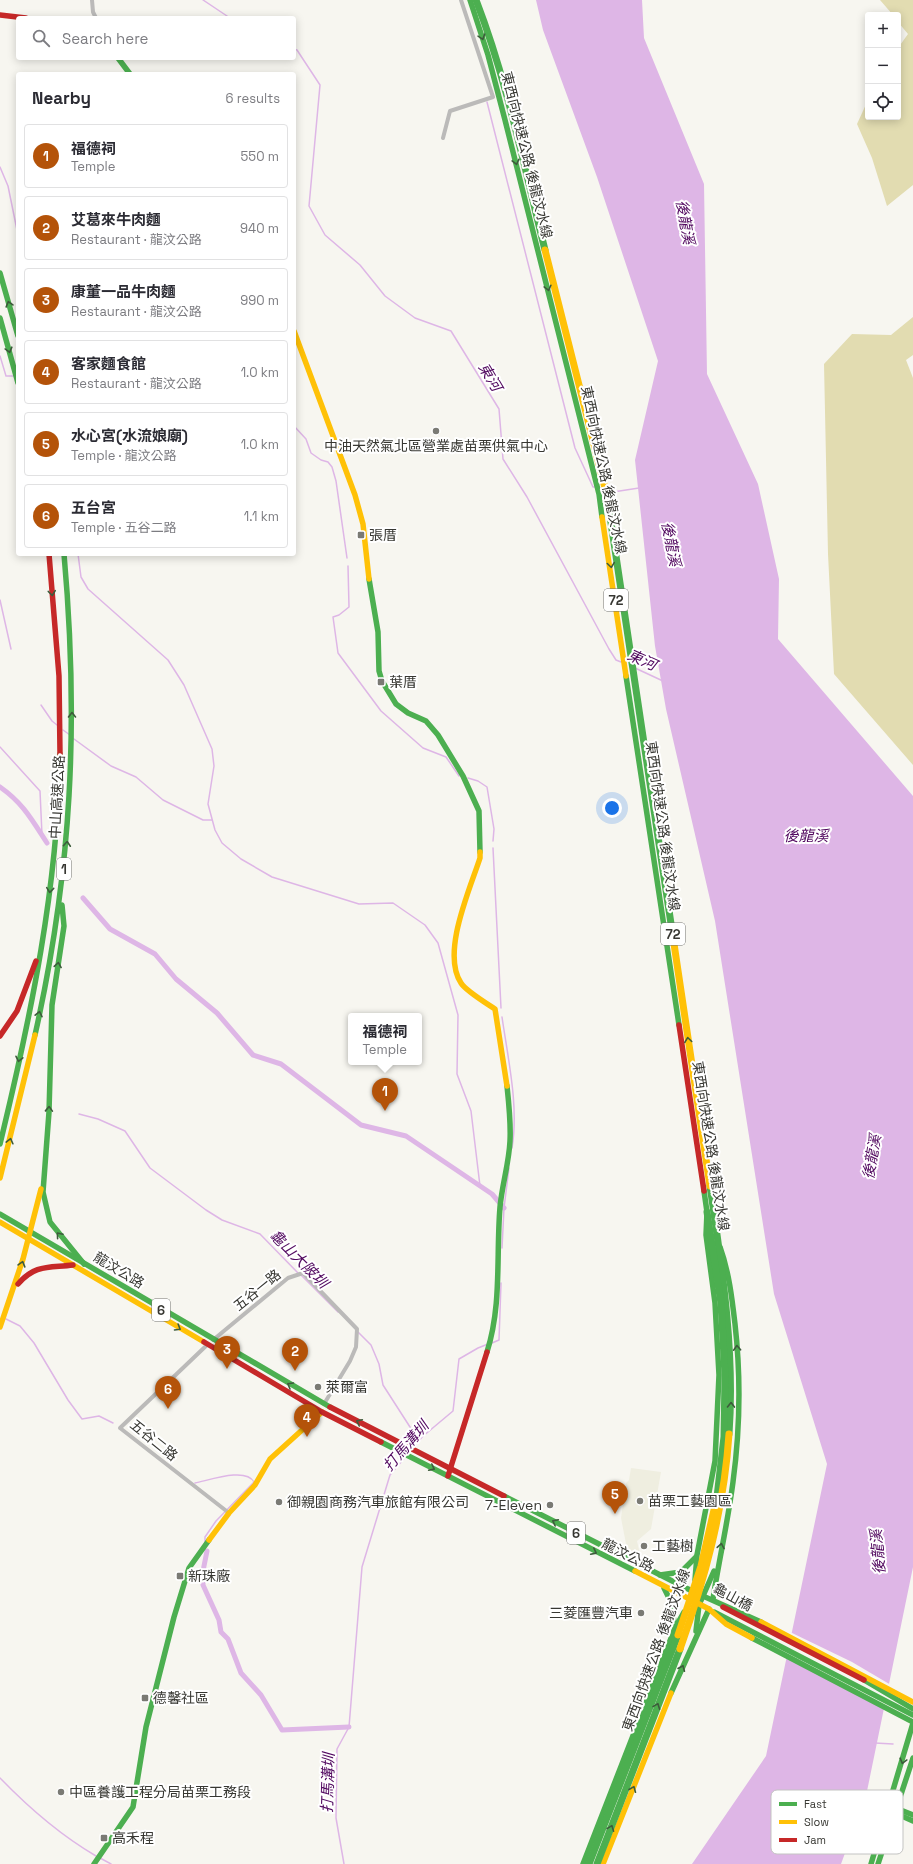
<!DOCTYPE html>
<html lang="en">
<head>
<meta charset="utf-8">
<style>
	body { margin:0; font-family:"Space Grotesk","Noto Sans TC",sans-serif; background:#f2f2f3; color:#2b2b33 }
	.controls { position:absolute; right:12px; top:12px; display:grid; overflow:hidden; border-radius:4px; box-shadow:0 2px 10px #0003 }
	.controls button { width:36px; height:36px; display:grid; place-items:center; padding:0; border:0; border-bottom:1px solid #e1e1e2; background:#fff; color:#2b2b33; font:20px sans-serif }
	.you { position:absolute; left:612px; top:808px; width:14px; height:14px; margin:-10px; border:3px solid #fff; border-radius:50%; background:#1a73e8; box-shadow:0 0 0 6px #1a73e833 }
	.badge { display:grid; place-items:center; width:26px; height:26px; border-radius:50%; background:#b45309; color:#fff; font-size:13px; font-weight:700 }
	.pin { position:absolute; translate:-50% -33px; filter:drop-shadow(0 1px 2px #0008) }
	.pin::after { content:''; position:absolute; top:21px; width:14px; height:12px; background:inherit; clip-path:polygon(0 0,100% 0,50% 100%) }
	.popup { position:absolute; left:348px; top:1013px; width:74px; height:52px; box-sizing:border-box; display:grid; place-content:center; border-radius:4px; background:#fff; filter:drop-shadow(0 1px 3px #0005); font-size:13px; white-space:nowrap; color:#7c7c81 }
	.popup b { font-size:15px; color:#2b2b33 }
	.popup::after { content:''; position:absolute; left:50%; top:100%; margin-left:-8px; border:8px solid transparent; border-top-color:#fff }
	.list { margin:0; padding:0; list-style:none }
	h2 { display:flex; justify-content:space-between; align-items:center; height:52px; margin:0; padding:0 16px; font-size:17px }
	h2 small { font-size:13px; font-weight:400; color:#7c7c81 }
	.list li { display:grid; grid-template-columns:26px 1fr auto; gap:12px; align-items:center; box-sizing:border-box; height:64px; margin:0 8px 8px; padding:0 8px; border:1px solid #e1e1e2; border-radius:4px }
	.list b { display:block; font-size:15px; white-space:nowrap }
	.list p { margin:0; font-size:13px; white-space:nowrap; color:#7c7c81 }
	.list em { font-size:13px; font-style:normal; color:#7c7c81 }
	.icon { flex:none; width:22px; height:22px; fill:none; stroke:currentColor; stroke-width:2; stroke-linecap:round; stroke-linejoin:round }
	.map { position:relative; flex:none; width:913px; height:1864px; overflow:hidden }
	.search { position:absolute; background:#fff; box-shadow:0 2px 10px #0003; left:16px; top:16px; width:280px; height:44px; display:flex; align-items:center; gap:10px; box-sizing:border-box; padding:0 14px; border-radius:4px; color:#7c7c81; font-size:15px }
	.panel { position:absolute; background:#fff; box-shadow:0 2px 10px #0003; left:16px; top:72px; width:280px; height:484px; border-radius:4px }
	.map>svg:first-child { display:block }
	.built { fill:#efeee0 }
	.green { fill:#e2dcb1 }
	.water { fill:#deb6e6 }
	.pier { fill:#f7f6f0 }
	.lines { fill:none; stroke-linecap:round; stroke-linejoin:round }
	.stream { stroke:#deb6e6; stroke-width:1.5 }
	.canal { stroke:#deb6e6; stroke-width:5 }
	.street { stroke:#bbbab9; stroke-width:4 }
	.fast { stroke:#4caf50; stroke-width:5.5 }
	.slow { stroke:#ffc107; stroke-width:5.5 }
	.jam { stroke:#c62828; stroke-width:5.5 }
	.fast-bridge { stroke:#4caf50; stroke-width:7 }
	.slow-bridge { stroke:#ffc107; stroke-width:7 }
	.oneway { stroke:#3d5b3b }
	.poi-dot { fill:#7a7a74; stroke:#fff; stroke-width:1.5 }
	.labels { text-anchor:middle; stroke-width:4; stroke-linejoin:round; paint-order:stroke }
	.shield { fill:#fff; stroke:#737370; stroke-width:1 }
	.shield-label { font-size:13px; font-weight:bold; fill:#373732 }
	.street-label { font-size:14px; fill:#373732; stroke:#fff }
	.poi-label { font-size:14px; fill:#373732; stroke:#fff; text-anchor:start }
	.water-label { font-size:15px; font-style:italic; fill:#51085f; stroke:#fff }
	.key { fill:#fff; stroke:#c3c3c2; stroke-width:1 }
	.key-label { font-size:11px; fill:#373732 }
</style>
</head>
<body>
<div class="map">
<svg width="913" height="1864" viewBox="0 0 913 1864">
	<rect width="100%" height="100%" fill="#f7f6f0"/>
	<!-- built -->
	<path class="built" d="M631,1468L661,1472L651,1529L637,1541L641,1559L628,1554L621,1518L626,1483L629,1480Z"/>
	<!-- green -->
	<g class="green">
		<path d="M880,0H913V185L887,206L872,158L857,124L868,100V117H898V48L908,34L898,22V15H893Z"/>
		<path d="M913,317V355L906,360L913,378V765L834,674L828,554L824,364L852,334L891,335Z"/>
	</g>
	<!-- water -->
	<path class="water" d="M536,0H642L644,38L704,184L707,374L758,484L779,579L778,639L913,796V1567L866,1796L841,1864H692L766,1756L827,1464L774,1294L715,921L666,709L655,646L635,460L658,361L597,177L543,30Z"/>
	<!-- pier -->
	<path class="pier" d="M790,1632L852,1662L891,1685L886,1709L785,1656Z"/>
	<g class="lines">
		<!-- stream -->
		<g class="stream">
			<path d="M203,0L230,18"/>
			<path d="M294,49L297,50L320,85L309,206L325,235L360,265L385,296L415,318L451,331L499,409L503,459L527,497L609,649L616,660L621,662"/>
			<path d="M487,102L575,448L593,487H596"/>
			<path d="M0,167L8,186L18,235"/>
			<path d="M0,356L6,376H13"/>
			<path d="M294,426L306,439L311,453L321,460L328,462L332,467L336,481L347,558"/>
			<path d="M609,491L613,492L639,488"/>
			<path d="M78,554L81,577L88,589L168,660L184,685L212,749L214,766L208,804L215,830L222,843L241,859L272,877L359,904L393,903L425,925L438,943L458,1015L457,1074L471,1111L480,1186"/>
			<path d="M348,566L349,607L339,615L333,617L338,653L381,711L423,748L446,757L459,776"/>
			<path d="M0,600L11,649"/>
			<path d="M635,668L663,681"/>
			<path d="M41,705L52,721L57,725"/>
			<path d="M63,730L70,735"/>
			<path d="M74,739L111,766L136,777L163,800L203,820H212"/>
			<path d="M0,747L40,791L42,835"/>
			<path d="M468,778L478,781L487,787L494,829L493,841"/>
			<path d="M493,848L501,1008"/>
			<path d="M502,1017C508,1059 519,1106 512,1148"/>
			<path d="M79,1114L98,1119L125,1131L150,1168L206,1210L222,1220L260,1234L298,1273"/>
			<path d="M502,1248L504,1208L509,1168"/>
			<path d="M301,1275L338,1312"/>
			<path d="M6,1319L20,1326L34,1343L68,1400L82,1419L99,1416L113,1423"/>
			<path d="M358,1332L371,1345L379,1364L383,1385L419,1441"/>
			<path d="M492,1343L499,1340L501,1283"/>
			<path d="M414,1447L422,1437L453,1411L459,1359L478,1348L488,1344"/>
			<path d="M195,1483C210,1480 246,1467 254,1482L216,1521L205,1537V1542"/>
			<path d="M875,1743L893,1744"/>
			<path d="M0,1778C29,1808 60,1835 96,1856"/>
			<path d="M100,1858L111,1864"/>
			<path d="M344,1864L336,1818L337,1749L349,1727L362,1567L390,1475L406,1456"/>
		</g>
		<!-- canal -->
		<g class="canal">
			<path d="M0,787C23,803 32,820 47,843"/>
			<path d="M83,898L110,929L155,954L176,979L217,1013L253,1055L281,1064L361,1125L406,1136L492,1194L504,1208"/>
			<path d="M207,1551L203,1571V1585L219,1620L221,1632L228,1639L241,1673L261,1695L282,1730L349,1727"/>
		</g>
		<!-- street -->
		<g class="street">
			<path d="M92,0L93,12L96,18"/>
			<path d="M443,138L450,111L493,97L461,0"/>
			<path d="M213,1340L288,1278L303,1273L357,1329L356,1347L350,1361L324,1404"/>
			<path d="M207,1345L120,1428L229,1513"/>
		</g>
		<!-- fast -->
		<g class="fast">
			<path d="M470,0L488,55L505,120L599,494L602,517"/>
			<path d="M118,58L130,74"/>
			<path d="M0,273L18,336"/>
			<path d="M0,318L18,383"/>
			<path d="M369,579L378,632L379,671L382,681L396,704L408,713L426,721L438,735L463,776L479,811L480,852"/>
			<path d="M626,676L679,1025"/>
			<path d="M62,905L64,926L52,1005L49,1112L43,1192L50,1222L84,1264"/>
			<path d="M35,1035C72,870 79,722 64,554"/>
			<path d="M0,1144C31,1016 58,886 60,754"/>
			<path d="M0,1214L330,1407"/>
			<path d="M487,1352C502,1305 496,1256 500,1207C502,1185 509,1163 510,1141C511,1123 509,1105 507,1086"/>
			<path d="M381,1442L635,1571"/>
			<path d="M504,1496L694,1592L761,1622"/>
			<path d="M660,1575L681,1572L696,1557"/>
			<path d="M695,1580L697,1555L715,1461L719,1375L715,1303L706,1235L707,1212L704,1191"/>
			<path d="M713,1599C719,1560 728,1521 733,1482C740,1430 741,1377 735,1324C732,1298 729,1272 720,1247"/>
			<path d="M714,1612L913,1715"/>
			<path d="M675,1628L684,1612"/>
			<path d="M696,1631L699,1605L714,1571"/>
			<path d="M752,1638L913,1722"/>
			<path d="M864,1680L913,1709"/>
			<path d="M671,1693L709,1609"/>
			<path d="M889,1807L895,1813L913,1821"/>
			<path d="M893,1807L913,1815"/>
			<path d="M94,1864L133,1807L146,1727L174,1617L189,1568L209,1540"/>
			<path d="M583,1864L675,1628L671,1602L664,1588"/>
			<path d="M871,1864L913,1723"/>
			<path d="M878,1864L913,1758"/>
		</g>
		<!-- slow -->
		<g class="slow">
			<path d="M294,331L355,495L363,524L369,579"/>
			<path d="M602,517L626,676"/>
			<path d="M480,852V858C470,889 441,953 461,983C466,991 486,1003 495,1009L507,1086"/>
			<path d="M0,1178L35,1035"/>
			<path d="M0,1222L204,1342"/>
			<path d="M0,1327L23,1259L41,1189"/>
			<path d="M209,1540L229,1513L255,1485L270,1459L322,1412"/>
			<path d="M635,1571L709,1609L726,1624L752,1638"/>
			<path d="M761,1622L913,1702"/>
			<path d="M603,1864L671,1693"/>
		</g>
		<!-- jam -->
		<g class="jam">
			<path d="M0,15L26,18"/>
			<path d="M49,554L59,676L60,754"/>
			<path d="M679,1025L704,1191"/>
			<path d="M0,1036L17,1011L36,961"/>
			<path d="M18,1284C35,1264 49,1268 73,1265"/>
			<path d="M204,1342L322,1412L381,1442"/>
			<path d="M330,1407L504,1496"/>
			<path d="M448,1476L487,1352"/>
			<path d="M723,1607L864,1680"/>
		</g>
		<!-- fast-bridge -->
		<g class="fast-bridge">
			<path d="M476,0C507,80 524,166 545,250"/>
			<path d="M607,496L673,937"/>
			<path d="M710,1186C722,1268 735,1351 729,1434"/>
			<path d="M707,1212L721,1303L725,1375L724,1437L717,1497"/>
			<path d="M589,1864L678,1635"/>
			<path d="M597,1864L680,1649"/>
		</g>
		<!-- slow-bridge -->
		<g class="slow-bridge">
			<path d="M545,250L607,496"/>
			<path d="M673,937L710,1186"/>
			<path d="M678,1635L701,1566L717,1497"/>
			<path d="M680,1649C705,1579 724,1509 729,1434"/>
		</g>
	</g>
	<!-- one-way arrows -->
	<defs><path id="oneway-chevron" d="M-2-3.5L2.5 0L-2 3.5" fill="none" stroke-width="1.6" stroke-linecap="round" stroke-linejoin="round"/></defs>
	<g class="oneway">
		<use href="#oneway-chevron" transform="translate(482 37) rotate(72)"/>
		<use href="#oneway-chevron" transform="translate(516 162) rotate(76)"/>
		<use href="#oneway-chevron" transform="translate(548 288) rotate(76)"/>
		<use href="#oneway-chevron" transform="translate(9 304) rotate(-106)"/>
		<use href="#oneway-chevron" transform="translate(9 350) rotate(75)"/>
		<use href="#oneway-chevron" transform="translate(611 565) rotate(82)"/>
		<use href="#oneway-chevron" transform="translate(52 593) rotate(83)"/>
		<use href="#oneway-chevron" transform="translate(72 715) rotate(-90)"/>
		<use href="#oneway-chevron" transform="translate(67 844) rotate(-86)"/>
		<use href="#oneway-chevron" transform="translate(50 890) rotate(96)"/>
		<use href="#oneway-chevron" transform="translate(58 965) rotate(-81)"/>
		<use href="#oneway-chevron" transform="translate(39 1014) rotate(-78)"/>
		<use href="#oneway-chevron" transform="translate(688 1040) rotate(-98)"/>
		<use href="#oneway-chevron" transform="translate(19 1059) rotate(102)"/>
		<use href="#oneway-chevron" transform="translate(49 1109) rotate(-88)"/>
		<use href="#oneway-chevron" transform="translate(10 1141) rotate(-76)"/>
		<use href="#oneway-chevron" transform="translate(59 1235) rotate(-130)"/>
		<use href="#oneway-chevron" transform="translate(22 1264) rotate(-74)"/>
		<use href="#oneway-chevron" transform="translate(178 1328) rotate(31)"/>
		<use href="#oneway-chevron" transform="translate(737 1348) rotate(-93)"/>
		<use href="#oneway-chevron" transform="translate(290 1385) rotate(-150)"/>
		<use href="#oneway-chevron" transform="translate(731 1405) rotate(-89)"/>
		<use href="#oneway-chevron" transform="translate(359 1422) rotate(-154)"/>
		<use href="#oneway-chevron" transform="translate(432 1468) rotate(27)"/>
		<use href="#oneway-chevron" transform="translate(555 1522) rotate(-153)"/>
		<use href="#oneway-chevron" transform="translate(721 1546) rotate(-80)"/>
		<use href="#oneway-chevron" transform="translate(594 1552) rotate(27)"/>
		<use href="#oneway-chevron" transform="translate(682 1668) rotate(-67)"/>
		<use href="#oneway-chevron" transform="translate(657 1706) rotate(-69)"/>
		<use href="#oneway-chevron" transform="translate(903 1761) rotate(105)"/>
		<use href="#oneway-chevron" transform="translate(633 1789) rotate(-68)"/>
		<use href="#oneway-chevron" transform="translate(611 1828) rotate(-69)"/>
	</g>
	<!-- markers -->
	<g class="poi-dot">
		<circle cx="436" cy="431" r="4"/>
		<rect x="357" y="531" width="8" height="8" rx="2"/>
		<rect x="377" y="678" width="8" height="8" rx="2"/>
		<circle cx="318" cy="1387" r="4"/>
		<circle cx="640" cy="1501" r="4"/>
		<circle cx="279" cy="1502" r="4"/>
		<circle cx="550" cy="1505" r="4"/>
		<circle cx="644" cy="1546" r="4"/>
		<rect x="176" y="1572" width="8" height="8" rx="2"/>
		<circle cx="641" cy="1613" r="4"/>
		<rect x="141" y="1694" width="8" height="8" rx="2"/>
		<circle cx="61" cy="1792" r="4"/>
		<rect x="100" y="1834" width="8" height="8" rx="2"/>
	</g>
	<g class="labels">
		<!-- shield labels -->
		<g class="shield">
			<rect x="604" y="589" width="24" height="22" rx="3"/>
			<rect x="57" y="858" width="14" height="22" rx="3"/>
			<rect x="661" y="923" width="24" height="22" rx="3"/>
			<rect x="152" y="1299" width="18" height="22" rx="3"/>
			<rect x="567" y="1522" width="18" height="22" rx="3"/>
		</g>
		<g class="shield-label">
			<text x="616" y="605">72</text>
			<text x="64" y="874">1</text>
			<text x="673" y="939">72</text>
			<text x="161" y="1315">6</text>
			<text x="576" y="1538">6</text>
		</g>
		<!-- street labels -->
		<g class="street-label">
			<text transform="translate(527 155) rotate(76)" y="5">東西向快速公路 後龍汶水線</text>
			<text transform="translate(604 470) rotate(78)" y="5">東西向快速公路 後龍汶水線</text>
			<text transform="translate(57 797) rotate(-87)" y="5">中山高速公路</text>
			<text transform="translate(663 826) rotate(82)" y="5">東西向快速公路 後龍汶水線</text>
			<text transform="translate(711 1146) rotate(81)" y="5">東西向快速公路 後龍汶水線</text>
			<text transform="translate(119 1270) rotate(31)" y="5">龍汶公路</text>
			<text transform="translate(257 1290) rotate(-39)" y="5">五谷一路</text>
			<text transform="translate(154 1440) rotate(39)" y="5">五谷二路</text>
			<text transform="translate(628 1555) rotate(27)" y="5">龍汶公路</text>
			<text transform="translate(733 1597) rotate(28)" y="5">龜山橋</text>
			<text transform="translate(656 1650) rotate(-70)" y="5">東西向快速公路 後龍汶水線</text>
		</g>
		<!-- poi labels -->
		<g class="poi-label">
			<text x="436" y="451" text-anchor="middle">中油天然氣北區營業處苗栗供氣中心</text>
			<text x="369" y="540">張厝</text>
			<text x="389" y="687">葉厝</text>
			<text x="326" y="1392">萊爾富</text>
			<text x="648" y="1506">苗栗工藝園區</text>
			<text x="287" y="1507">御親園商務汽車旅館有限公司</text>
			<text x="542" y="1510" text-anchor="end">7-Eleven</text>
			<text x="652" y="1551">工藝樹</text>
			<text x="188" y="1581">新珠廠</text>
			<text x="633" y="1618" text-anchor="end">三菱匯豐汽車</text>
			<text x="153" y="1703">德馨社區</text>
			<text x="69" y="1797">中區養護工程分局苗栗工務段</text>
			<text x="112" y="1843">高禾程</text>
		</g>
		<!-- water labels -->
		<g class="water-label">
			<text transform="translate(685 222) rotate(80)" y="5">後龍溪</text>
			<text transform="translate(490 377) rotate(59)" y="5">東河</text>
			<text transform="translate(671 544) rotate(79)" y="5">後龍溪</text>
			<text transform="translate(642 660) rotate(24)" y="5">東河</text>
			<text x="806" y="841">後龍溪</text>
			<text transform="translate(872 1157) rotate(-80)" y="5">後龍溪</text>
			<text transform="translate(299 1259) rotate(45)" y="5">龜山大陂圳</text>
			<text transform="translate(406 1446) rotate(-49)" y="5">打馬溝圳</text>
			<text transform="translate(878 1552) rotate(-95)" y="5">後龍溪</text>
			<text transform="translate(328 1783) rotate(-88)" y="5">打馬溝圳</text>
		</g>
	</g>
	<!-- legend -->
	<rect x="771" y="1790" width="132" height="64" rx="6" class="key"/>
	<rect x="779" y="1802" width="18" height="4" fill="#4caf50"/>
	<rect x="779" y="1820" width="18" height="4" fill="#ffc107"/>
	<rect x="779" y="1838" width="18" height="4" fill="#c62828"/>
	<g class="key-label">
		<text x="804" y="1808">Fast</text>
		<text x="804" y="1826">Slow</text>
		<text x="804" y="1844">Jam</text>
	</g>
</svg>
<div class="controls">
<button>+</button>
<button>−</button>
<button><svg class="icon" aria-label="locate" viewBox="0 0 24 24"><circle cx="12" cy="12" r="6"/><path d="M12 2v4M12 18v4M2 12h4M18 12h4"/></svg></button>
</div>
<div class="you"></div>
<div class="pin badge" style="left:385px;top:1111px">1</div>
<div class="popup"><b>福德祠</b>Temple</div>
<div class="pin badge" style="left:295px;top:1371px">2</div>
<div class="pin badge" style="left:227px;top:1369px">3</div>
<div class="pin badge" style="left:307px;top:1437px">4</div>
<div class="pin badge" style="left:615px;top:1514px">5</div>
<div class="pin badge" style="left:168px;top:1409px">6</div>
<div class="search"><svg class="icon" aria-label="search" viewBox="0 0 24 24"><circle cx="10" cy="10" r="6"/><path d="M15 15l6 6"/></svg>Search here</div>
<section class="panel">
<h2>Nearby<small>6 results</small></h2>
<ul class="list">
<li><span class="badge">1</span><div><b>福德祠</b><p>Temple</p></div><em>550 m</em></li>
<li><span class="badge">2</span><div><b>艾葛來牛肉麵</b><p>Restaurant · 龍汶公路</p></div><em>940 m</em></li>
<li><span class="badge">3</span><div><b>康董一品牛肉麵</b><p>Restaurant · 龍汶公路</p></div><em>990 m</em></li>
<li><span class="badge">4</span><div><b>客家麵食館</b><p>Restaurant · 龍汶公路</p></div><em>1.0 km</em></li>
<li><span class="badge">5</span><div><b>水心宮(水流娘廟)</b><p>Temple · 龍汶公路</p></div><em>1.0 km</em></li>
<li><span class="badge">6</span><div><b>五台宮</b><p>Temple · 五谷二路</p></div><em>1.1 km</em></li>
</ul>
</section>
</div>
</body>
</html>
